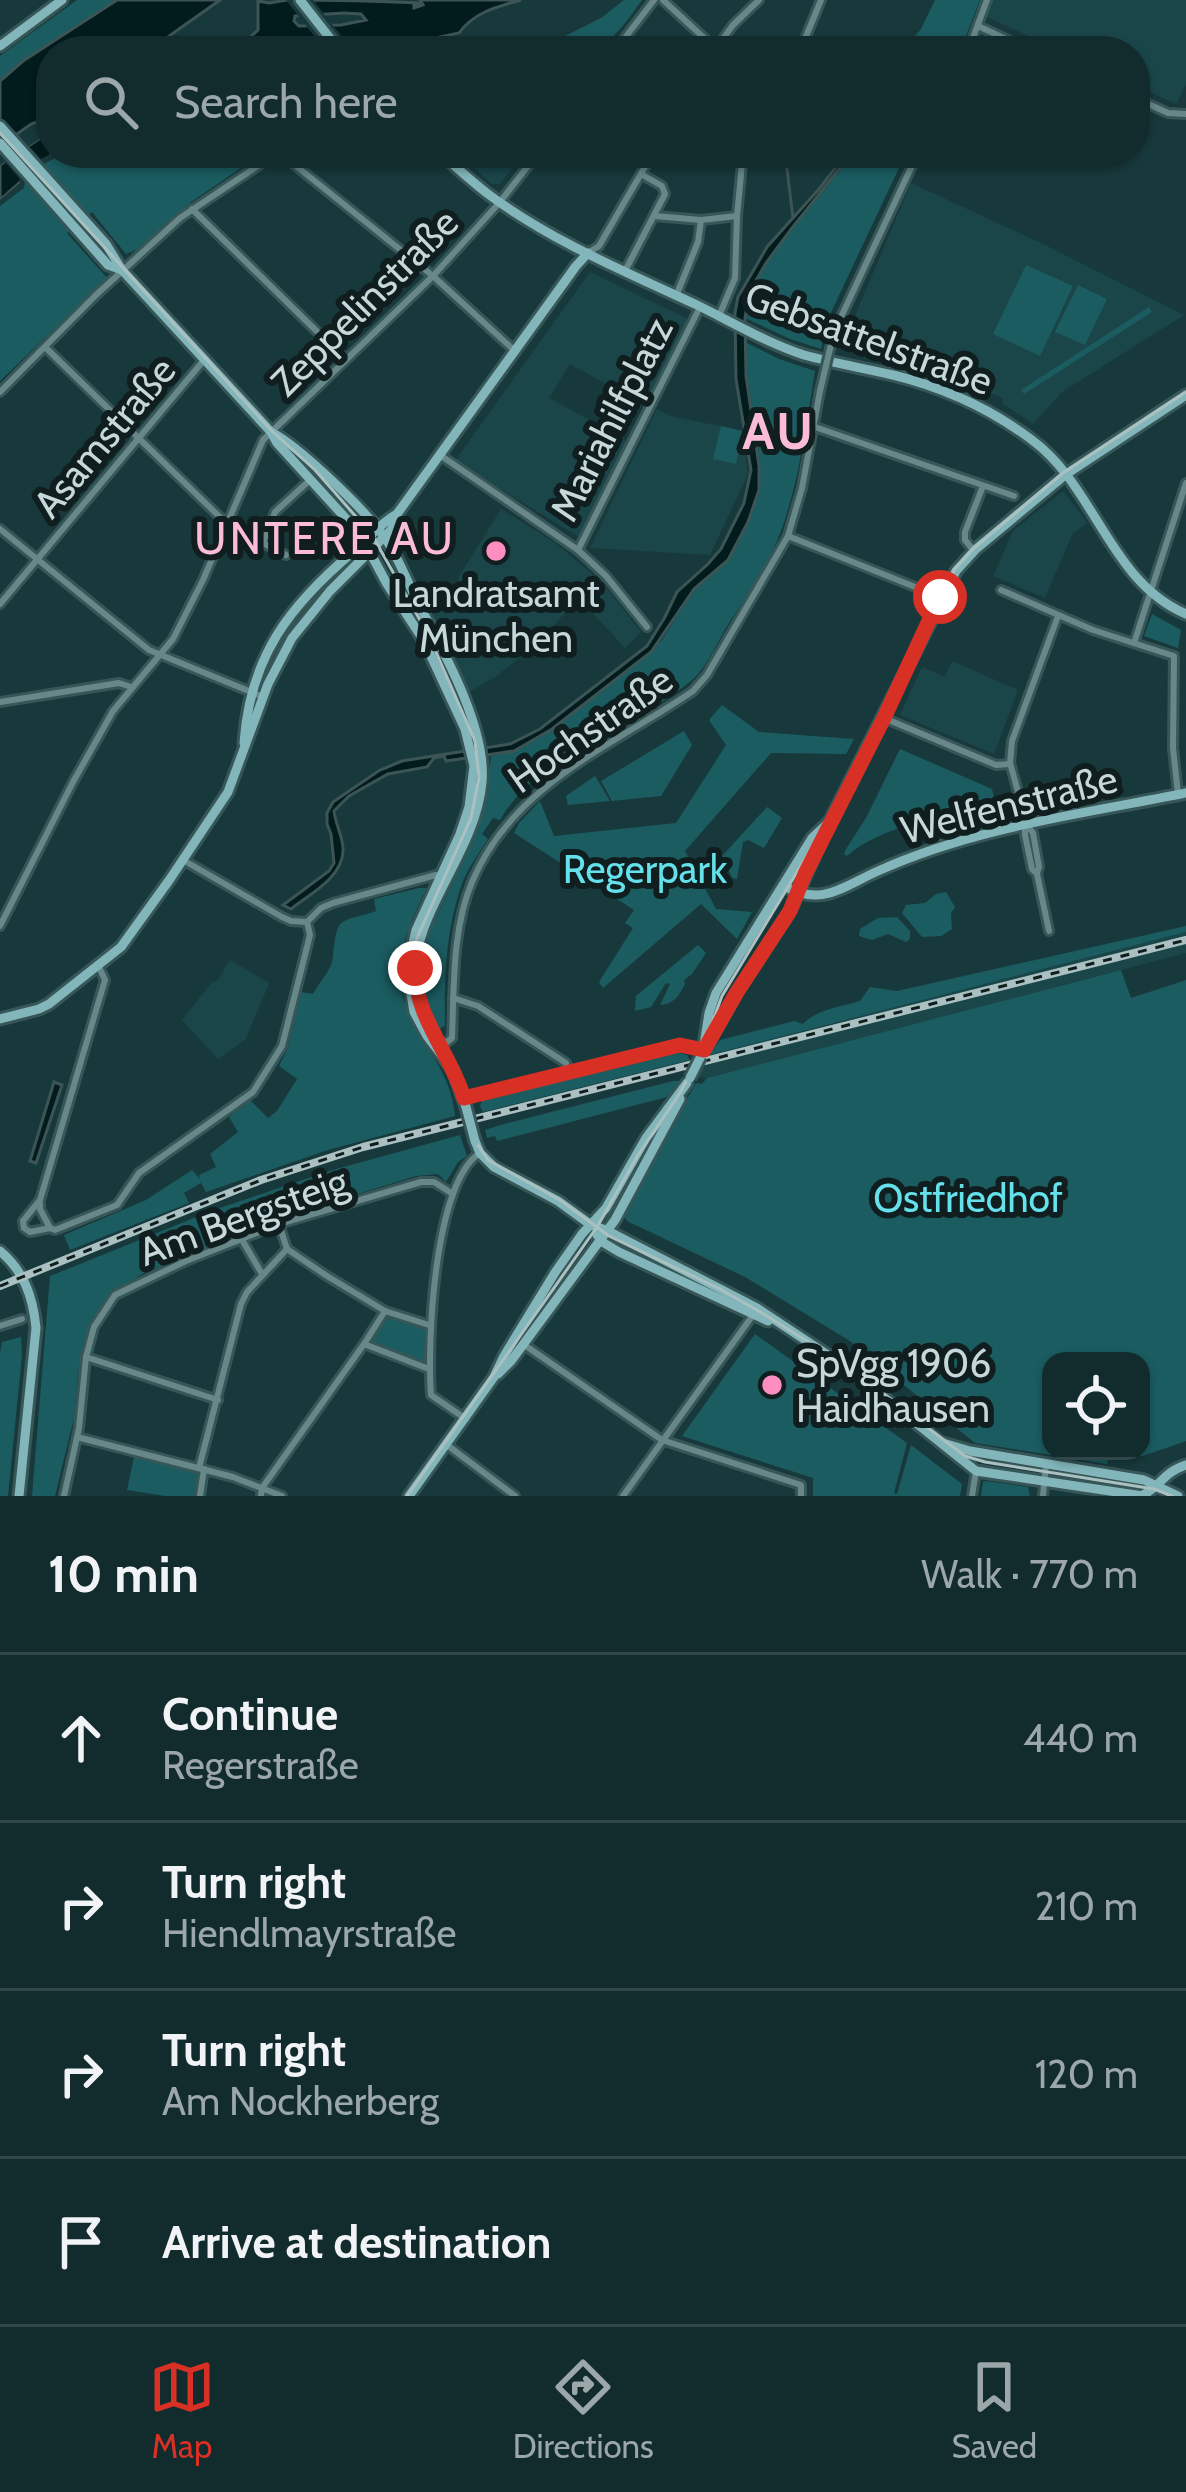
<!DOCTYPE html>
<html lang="en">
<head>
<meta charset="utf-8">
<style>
	body { margin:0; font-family:Cabin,sans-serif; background:#1b3335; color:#f1f3f6 }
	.controls { position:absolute; right:36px; bottom:36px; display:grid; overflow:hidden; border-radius:24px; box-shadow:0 3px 9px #0004 }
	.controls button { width:108px; height:108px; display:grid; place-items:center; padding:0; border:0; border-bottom:3px solid #314749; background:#122b2d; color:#f1f3f6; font:60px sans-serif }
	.stop { position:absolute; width:36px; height:36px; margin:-27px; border:9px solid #d93025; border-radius:50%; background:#fff }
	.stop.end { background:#d93025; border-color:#fff; box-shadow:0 3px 12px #0008 }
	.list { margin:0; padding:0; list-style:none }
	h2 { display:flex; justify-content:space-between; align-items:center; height:156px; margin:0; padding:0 48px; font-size:51px }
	h2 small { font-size:39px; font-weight:400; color:#9ca7aa }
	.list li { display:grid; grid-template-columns:78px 1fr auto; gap:36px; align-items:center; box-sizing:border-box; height:168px; padding:0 48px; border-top:3px solid #314749 }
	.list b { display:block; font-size:45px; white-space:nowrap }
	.list p { margin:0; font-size:39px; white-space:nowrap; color:#9ca7aa }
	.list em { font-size:39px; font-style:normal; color:#9ca7aa }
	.icon { flex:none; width:66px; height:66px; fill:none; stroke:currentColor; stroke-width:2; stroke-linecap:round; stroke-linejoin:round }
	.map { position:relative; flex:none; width:1186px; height:1496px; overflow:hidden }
	.search { position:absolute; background:#122b2d; box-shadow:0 3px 9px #0004; left:36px; right:36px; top:36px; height:132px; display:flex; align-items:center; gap:30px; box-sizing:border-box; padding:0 42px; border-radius:48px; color:#9ca7aa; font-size:45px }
	.sheet { height:828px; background:#122b2d }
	nav { display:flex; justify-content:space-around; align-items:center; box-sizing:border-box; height:168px; border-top:3px solid #314749; background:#122b2d; font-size:33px; color:#9ca7aa }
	nav a { display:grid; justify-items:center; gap:6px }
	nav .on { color:#d93025 }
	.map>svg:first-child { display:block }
	.built { fill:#1a464a }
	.green { fill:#1b5c61; fill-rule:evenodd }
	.water { fill:#021b1d; stroke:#3d5455; stroke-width:3; fill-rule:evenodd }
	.pier { fill:#18393c }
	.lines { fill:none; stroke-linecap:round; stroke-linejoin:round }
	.stream { stroke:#3d5455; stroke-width:3 }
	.street-casing { stroke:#375658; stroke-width:12 }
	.secondary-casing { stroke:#375658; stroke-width:15 }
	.street { stroke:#678789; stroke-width:6 }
	.secondary { stroke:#82b6ba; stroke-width:9 }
	.tram { stroke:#abc0c1; stroke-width:3 }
	.rail-casing { stroke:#abc0c1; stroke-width:8 }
	.rail { stroke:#101e1f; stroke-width:3; stroke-dasharray:9; stroke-linecap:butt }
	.street-bridge-casing { stroke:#375658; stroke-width:12; stroke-linecap:butt }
	.secondary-bridge-casing { stroke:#375658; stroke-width:15; stroke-linecap:butt }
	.street-bridge { stroke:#678789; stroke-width:6 }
	.secondary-bridge { stroke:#82b6ba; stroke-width:9 }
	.route { stroke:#d93025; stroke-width:15 }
	.poi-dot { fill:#fd8ec0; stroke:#101e1f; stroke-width:4.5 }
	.labels { text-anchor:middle; stroke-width:12; stroke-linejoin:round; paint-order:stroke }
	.street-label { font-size:39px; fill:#c6d8d9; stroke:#101e1f }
	.poi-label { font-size:39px; fill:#c6d8d9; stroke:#101e1f }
	.park-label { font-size:39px; fill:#64e1eb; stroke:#101e1f }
	.quarter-label { font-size:45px; letter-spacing:3px; fill:#fcbcd7; stroke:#101e1f }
	.district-label { font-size:51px; font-weight:bold; letter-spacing:3px; fill:#fcbcd7; stroke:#101e1f }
</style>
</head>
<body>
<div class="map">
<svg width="1186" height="1496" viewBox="0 0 1186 1496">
	<rect width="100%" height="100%" fill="#18393c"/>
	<!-- built -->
	<g class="built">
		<path d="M980,0H1186V85L1176,104L1135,85V51H1061L976,12Z"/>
		<path d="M457,153H525L500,184H492Z"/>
		<path d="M911,183L1045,245L1184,315L1062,392L1033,424L1002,403L1003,398L846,337Z"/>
		<path d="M590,272L688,319L644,405L570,364L549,398L597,424L594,431L618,446L623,439L628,441L579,537L455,461Z"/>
		<path d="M657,409L671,416L743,431L748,474L710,555L590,548Z"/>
		<path d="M1063,491L1088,523L1073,533L1045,598L993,576L1013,531Z"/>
		<path d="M501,509L554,542L601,581L641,632L625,648L578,597L542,640L495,677L469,692L424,594L438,588L443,596L459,581L458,578Z"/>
		<path d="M952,661L1018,690L994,754L900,715L922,667L945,677Z"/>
		<path d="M1186,932V953L707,1078L698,1077L709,1055L729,1049Z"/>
		<path d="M230,960L268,982V986L245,1040L218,1059L182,1020L212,982L217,981Z"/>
	</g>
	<!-- green -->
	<g class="green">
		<path d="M77,0H117L23,61L0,81V56Z"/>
		<path d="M624,0H642C629,18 615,39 595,51L358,50L380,48L390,42L451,46L565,36L601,18Z"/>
		<path d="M935,0H980L960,51H901L921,29Z"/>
		<path d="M53,153H263L191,202L141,248L126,254L92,212L67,233L107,278L0,381V200Z"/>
		<path d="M852,153H906L827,321L821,349L790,339L745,318C756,251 817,208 852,153Z"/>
		<path d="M1026,265L1073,286L1040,356L993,334Z"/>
		<path d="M1078,285L1107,299L1085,345L1055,332Z"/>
		<path d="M1149,307L1152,312L1024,394L1021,390Z"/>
		<path d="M745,342L779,359L815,371C806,425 798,491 777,541C764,572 743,600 726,628C716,645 706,669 691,681C635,727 535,757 500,820L493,818L482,834L488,839C479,853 469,867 463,881C446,927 444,978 445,1026L439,1029C422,996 416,977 426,940C453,881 486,822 491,756L514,751L536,740L632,668L662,640L694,589L728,560L748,522L759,490V466L746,376Z"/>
		<path d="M721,426L743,431L736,464L713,459Z"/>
		<path d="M1152,614L1181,630L1178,648L1144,636Z"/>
		<path d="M722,705L759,732L854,739L846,754L771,753L685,851L716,909L752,912L737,939L701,904L603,988L599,982L633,928L625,923L634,910L514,833L519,823L540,801L554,836L676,823L726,745L709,720Z"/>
		<path d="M684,731L692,745L661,796L612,801L601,781Z"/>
		<path d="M900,749L992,789L995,802C953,813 878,827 847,856L844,854L846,849L866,818Z"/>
		<path d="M595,776L610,801L568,805L566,796Z"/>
		<path d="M767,807L782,818L764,848L748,840L743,842L737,879L732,878L722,856Z"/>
		<path d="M419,888H427C399,942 387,985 422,1039C439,1065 452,1085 455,1116L328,1150L206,1192L201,1183L184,1193L189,1203L70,1250L64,1235L146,1200L192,1170L200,1179L199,1175L216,1167L210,1154L238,1132L229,1117L250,1100L268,1118L277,1111L297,1079L279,1066L288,1048L301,992L313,994C319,982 332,970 333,957C338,915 336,924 376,911L374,899Z"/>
		<path d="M946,892L955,907L951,913L952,929L941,936L922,937L902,913L906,905L925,903L936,894Z"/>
		<path d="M897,917L910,931V939L906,942L888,934L872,940L859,936L860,929L878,918Z"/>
		<path d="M1186,926V932L709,1055L720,1040L794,1021L803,1024C817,1009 840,1007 860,1001L870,987L897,991Z"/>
		<path d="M698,945L706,953L692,974L684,980L685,984C679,996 674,1004 660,1005L670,984L666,983L651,1007L635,1011L636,996Z"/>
		<path d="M1121,970L1131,998L1186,980V1441L1143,1456L1109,1452L1107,1464L975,1443L850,1341L745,1277L627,1221L624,1215L696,1083L702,1084L707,1078ZM1051,1361H1141V1451H1051Z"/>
		<path d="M680,1053L687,1055L690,1060L483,1112L480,1106L482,1101L497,1096L665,1054Z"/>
		<path d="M673,1081H680L667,1097L497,1141L495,1136L487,1138L485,1130L504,1124Z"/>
		<path d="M460,1135L467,1156L458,1162L446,1182L438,1174L416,1176L280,1218L142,1274L115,1291L99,1311L84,1344L78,1374L74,1418L55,1496H32L50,1276L214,1210L329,1171Z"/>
		<path d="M386,1313L428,1327L425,1366L368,1344Z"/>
		<path d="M755,1334L907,1443L894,1493L897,1494L911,1445L962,1484L960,1496H813V1478L682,1436Z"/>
		<path d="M21,1337L22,1355L8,1496H0V1353L2,1342Z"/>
		<path d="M134,1457L198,1472L194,1496H166L127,1490Z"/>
		<path d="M986,1481L1028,1487L1030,1496H981L983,1482Z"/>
	</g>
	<!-- water -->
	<g class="water">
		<path d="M117,0H220L148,51H51V117L31,124L0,146V81L23,61Z"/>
		<path d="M287,0C332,0 378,1 420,3L414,5V8L423,5L420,0H521C497,7 474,12 459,33L416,42H390L380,48L355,51H224L247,40L258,30V1L269,3ZM344,13L361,14L366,20L341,25L299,26L294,21L295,16Z"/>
		<path d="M51,131V153H53L0,200V165Z"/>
		<path d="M847,153H852L792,228L766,263L749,293L745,318L746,376L759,466V490L748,522L728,560L694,589L651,652L552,729L514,751L446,761L444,756L434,758L427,767L388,774L349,796L334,811C335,824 344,838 343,851C342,878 310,894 291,909L283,905L329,871L334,863L331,834L327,824V813L333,802L380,770L402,761L510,744L540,729L647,646L665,617L677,592L708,564L721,549L744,503L751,470L736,379L735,313L738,297L767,247L819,189Z"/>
		<path d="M54,1082L62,1085L36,1163L30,1161Z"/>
	</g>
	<!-- pier -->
	<g class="pier">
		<path d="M286,0H313L353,51H326Z"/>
		<path d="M51,125V131L29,146L41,159L53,153H59V156L44,164L25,181L24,188L0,206V200L20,183L19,178L5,162L0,165V158Z"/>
	</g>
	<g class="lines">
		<!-- stream -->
		<g class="stream">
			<path d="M882,51L897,44"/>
			<path d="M785,153L793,218"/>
		</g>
		<defs>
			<g id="street">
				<path d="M663,0L715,48"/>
				<path d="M978,26L1032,51"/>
				<path d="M608,51L621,43L654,0"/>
				<path d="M714,51L733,25L759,0"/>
				<path d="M800,51L821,0"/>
				<path d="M968,51L987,0"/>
				<path d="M1135,98L1168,113L1186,114"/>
				<path d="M280,153L433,276L516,352"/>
				<path d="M192,209L345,359"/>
				<path d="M655,216L701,220L737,216"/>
				<path d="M588,253L599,246L653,153"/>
				<path d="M625,271L665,194L662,186L641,174"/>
				<path d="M676,296L698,242L701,220"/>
				<path d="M719,316L735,278L737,216L743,153"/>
				<path d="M834,332L918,153"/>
				<path d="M45,347L228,525L286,555"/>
				<path d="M0,392L96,295L180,218L277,153"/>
				<path d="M815,427L1014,496"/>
				<path d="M440,455L578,550L606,576L647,627"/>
				<path d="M0,529L149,650L263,697"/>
				<path d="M788,536L940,597"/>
				<path d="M263,543L275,512L310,480"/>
				<path d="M578,550L700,307"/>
				<path d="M974,551L965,540V532L983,486"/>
				<path d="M1001,590L1093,630L1174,656L1173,748L1178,794"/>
				<path d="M0,604L204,360"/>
				<path d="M1134,643L1186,483"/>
				<path d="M0,702L119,683L131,687"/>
				<path d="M884,718L996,765L1009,764"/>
				<path d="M1027,825L1033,833L1039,867L1037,873"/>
				<path d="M183,860L282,917L291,921L307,922"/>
				<path d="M307,922L321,908L333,903L436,875L440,877"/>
				<path d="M0,926L73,782L113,711L173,639L203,580L263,440L433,276L500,202L538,153"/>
				<path d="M1049,931L1037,874L1032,869L1025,835V817L1010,763L1012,741L1058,616"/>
				<path d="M99,967L105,980L40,1200L23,1221L24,1228L30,1232L50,1228L55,1230L117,1205L139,1173L253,1092L282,1046L310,935L307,922"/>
				<path d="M453,998L478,1006L566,1063L568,1070"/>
				<path d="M439,1048L452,1038C454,988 452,929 472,882C513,784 611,747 693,691L707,675L788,536L802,488L820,391"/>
				<path d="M464,1098L680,1045L704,1050"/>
				<path d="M40,1204V1209L50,1228"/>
				<path d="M279,1224L287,1249L327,1276L385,1311L429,1325"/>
				<path d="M241,1238L262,1274"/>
				<path d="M385,1311L364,1344L429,1369"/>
				<path d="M0,1326L22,1319"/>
				<path d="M523,1344L662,1440L801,1485V1496"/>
				<path d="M86,1357L218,1400"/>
				<path d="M466,1419L431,1395C427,1343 434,1182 480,1153"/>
				<path d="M77,1437L233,1477L282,1496"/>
				<path d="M447,1445L515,1496"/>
				<path d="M199,1468L241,1304L247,1292L287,1249"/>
				<path d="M64,1496L79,1428L86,1357L94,1327L115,1295L186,1261L279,1224L421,1182H434L453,1194"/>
				<path d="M200,1496L204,1469"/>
				<path d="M261,1496L262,1488L364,1344"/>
				<path d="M623,1496L753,1315"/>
				<path d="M972,1496L976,1471"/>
				<path d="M1043,1496L1046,1464"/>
			</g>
			<g id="secondary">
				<path d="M300,0L340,51"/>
				<path d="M0,46L62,0"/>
				<path d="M0,126L106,244L122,270L271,432L277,443L360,534L387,584L424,641L465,729L474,766L469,807L460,834L416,930L407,970L414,1012L427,1036L453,1070L466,1107"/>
				<path d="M0,143L108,265L122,270"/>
				<path d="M440,153C456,167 471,181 488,194C551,241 626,272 697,305C732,322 767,343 804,355C833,363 863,368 893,375C942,387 991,409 1032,440C1095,486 1110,582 1186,614"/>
				<path d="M271,432C299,446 366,511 385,538C397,555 405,576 414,595C440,645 487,726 482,782C476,853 411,913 415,980C416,1006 434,1024 439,1048"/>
				<path d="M244,743C250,656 290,605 354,551C369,539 380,523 397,514"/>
				<path d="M784,886C822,907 842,887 878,871C975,827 1083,814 1186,793"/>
				<path d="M0,1019L39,1009L49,1004L121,947L170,879L228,792L268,684L292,638L330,591L391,530L397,514L576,266L588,253"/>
				<path d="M704,1045L709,1013L716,993L812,838L829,822"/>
				<path d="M701,1056L737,992L790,911L830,821L956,571L976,549L1065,475L1186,395"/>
				<path d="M475,1141L480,1153L494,1167L558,1201L591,1225L606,1230L757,1308L846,1367L976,1471L1143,1496"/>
				<path d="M597,1235L604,1243L619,1252L768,1321"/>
				<path d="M0,1251C24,1271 33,1297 36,1328L19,1496"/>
				<path d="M498,1374L511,1361L615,1220L680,1099"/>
				<path d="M943,1443L970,1451L1144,1480L1178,1496"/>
				<path d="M409,1496L494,1377L504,1356L556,1271L582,1234L606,1208L646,1138L687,1083"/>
				<path d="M1141,1496C1163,1486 1160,1474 1186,1465"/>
			</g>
		</defs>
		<!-- street casing -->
		<use href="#street" class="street-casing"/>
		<!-- secondary casing -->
		<use href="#secondary" class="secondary-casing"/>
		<!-- street -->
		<use href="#street" class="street"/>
		<!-- secondary -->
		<use href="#secondary" class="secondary"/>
		<!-- tram -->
		<g class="tram">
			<path d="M0,133L272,431L315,470L372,535L428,634L475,741L479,777L471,818L417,938L411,972L416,1003L429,1031L457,1074L478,1145L488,1160L560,1200L609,1236L720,1289L762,1313L847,1366L965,1456L985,1462L1154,1489L1172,1496"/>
			<path d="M407,1496L597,1227L638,1155L680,1093L702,1050L722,996L828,821L954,570L973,549L1063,473L1186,392"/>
		</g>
		<defs>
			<path id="rail" d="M0,1286L261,1180L363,1147L1186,940"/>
		</defs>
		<!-- rail casing -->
		<use href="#rail" class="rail-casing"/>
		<!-- rail -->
		<use href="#rail" class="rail"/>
		<defs>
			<path id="street-bridge" d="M820,391L834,332"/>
			<g id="secondary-bridge">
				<path d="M690,1078L701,1056"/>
				<path d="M466,1107L475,1141"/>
			</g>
		</defs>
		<!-- street-bridge casing -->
		<use href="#street-bridge" class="street-bridge-casing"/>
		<!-- secondary-bridge casing -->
		<use href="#secondary-bridge" class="secondary-bridge-casing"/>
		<!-- street-bridge -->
		<use href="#street-bridge" class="street-bridge"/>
		<!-- secondary-bridge -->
		<use href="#secondary-bridge" class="secondary-bridge"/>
	</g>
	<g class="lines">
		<!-- route -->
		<path class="route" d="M415,968C415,1018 450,1052 464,1098L680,1045L704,1050L737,992L790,911L805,874L884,718L940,597"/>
	</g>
	<!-- markers -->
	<g class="poi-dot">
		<circle cx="496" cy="551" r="12"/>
		<circle cx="772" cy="1385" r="12"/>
	</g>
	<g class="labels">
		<!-- street labels -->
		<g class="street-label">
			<text transform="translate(364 302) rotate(-45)" y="14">Zeppelinstraße</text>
			<text transform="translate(869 338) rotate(20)" y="14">Gebsattelstraße</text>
			<text transform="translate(611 419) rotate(-63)" y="14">Mariahilfplatz</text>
			<text transform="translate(104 437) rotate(-50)" y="14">Asamstraße</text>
			<text transform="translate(590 729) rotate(-35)" y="14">Hochstraße</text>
			<text transform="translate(1009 804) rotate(-14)" y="14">Welfenstraße</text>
			<text transform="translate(243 1216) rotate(-20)" y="14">Am Bergsteig</text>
		</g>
		<!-- poi labels -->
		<g class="poi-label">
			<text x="496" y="607">Landratsamt<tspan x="496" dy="45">München</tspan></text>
			<text x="796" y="1377" text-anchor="start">SpVgg 1906<tspan x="796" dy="45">Haidhausen</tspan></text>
		</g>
		<!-- park labels -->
		<g class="park-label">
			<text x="645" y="883">Regerpark</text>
			<text x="968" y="1212">Ostfriedhof</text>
		</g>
		<!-- quarter labels -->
		<g class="quarter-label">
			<text x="325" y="554">UNTERE AU</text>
		</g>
		<!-- district labels -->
		<g class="district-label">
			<text x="779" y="449">AU</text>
		</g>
	</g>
</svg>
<div class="controls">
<button><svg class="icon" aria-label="locate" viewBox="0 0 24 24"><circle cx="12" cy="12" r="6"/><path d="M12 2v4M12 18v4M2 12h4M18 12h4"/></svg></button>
</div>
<div class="stop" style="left:940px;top:597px"></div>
<div class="stop end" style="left:415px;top:968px"></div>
<div class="search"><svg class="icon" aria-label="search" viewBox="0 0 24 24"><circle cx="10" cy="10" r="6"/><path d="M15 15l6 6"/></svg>Search here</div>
</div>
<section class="sheet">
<h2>10 min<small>Walk · 770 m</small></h2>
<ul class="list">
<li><svg class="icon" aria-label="ahead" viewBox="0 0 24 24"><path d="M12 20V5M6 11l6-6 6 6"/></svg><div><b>Continue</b><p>Regerstraße</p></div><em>440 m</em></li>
<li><svg class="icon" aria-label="right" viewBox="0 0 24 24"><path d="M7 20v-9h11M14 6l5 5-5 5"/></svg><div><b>Turn right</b><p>Hiendlmayrstraße</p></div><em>210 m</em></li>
<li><svg class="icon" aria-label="right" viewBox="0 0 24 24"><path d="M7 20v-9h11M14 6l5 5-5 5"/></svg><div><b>Turn right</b><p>Am Nockherberg</p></div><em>120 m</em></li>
<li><svg class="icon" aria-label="arrive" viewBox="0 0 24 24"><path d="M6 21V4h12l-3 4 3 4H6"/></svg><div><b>Arrive at destination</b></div></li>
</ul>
</section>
<nav>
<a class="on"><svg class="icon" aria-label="map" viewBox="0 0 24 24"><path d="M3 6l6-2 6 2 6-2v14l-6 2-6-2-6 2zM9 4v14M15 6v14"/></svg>Map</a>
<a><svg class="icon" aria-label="directions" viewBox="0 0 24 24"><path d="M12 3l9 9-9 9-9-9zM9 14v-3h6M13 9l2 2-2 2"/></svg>Directions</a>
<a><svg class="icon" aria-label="saved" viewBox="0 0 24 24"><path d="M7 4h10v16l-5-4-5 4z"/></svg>Saved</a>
</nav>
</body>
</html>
